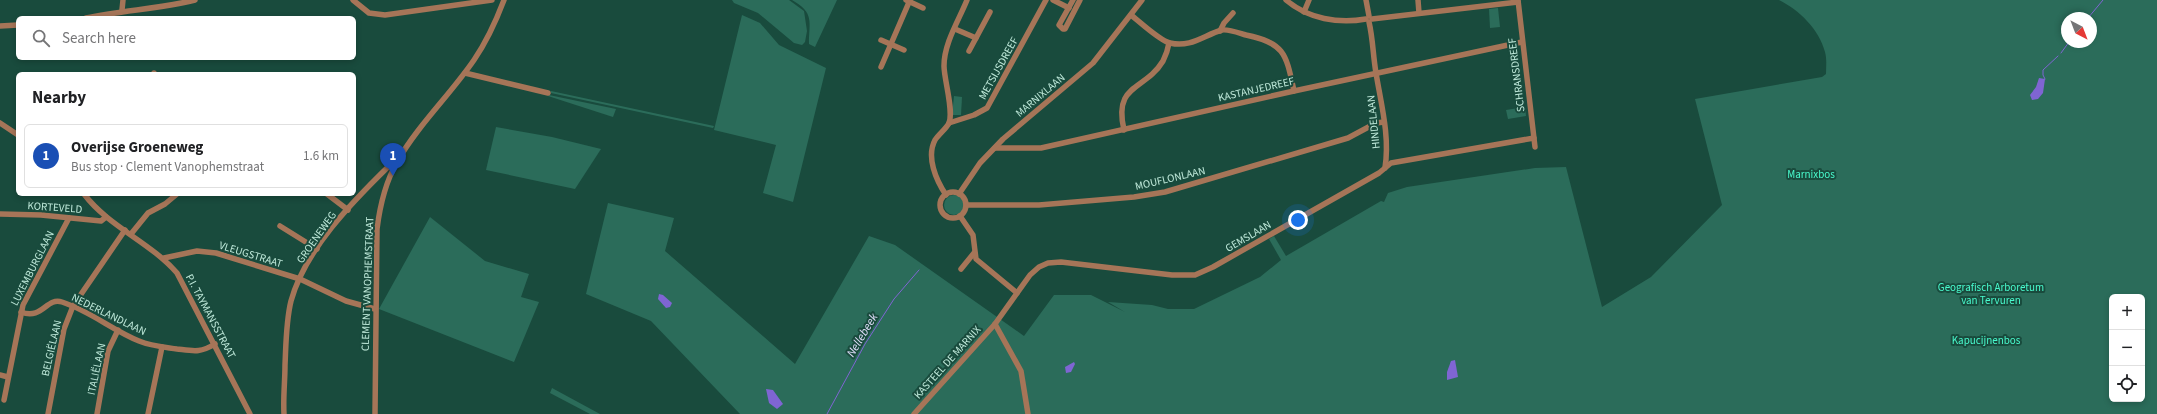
<!DOCTYPE html>
<html lang="en">
<head>
<meta charset="utf-8">
<style>
	body { margin:0; font-family:"Source Sans 3",sans-serif; background:#f2f2f2; color:#202124 }
	.controls { position:absolute; right:12px; bottom:12px; display:grid; overflow:hidden; border-radius:6px; box-shadow:0 2px 6px #0003 }
	.controls button { width:36px; height:36px; display:grid; place-items:center; padding:0; border:0; border-bottom:1px solid #e0e0e0; background:#fff; color:#202124; font:20px sans-serif }
	.compass { position:absolute; left:2061px; top:12px; width:36px; height:36px; border-radius:50%; background:#fff; box-shadow:0 2px 6px #0003; rotate:138deg }
	.you { position:absolute; left:1298px; top:220px; width:14px; height:14px; margin:-10px; border:3px solid #fff; border-radius:50%; background:#1a73e8; box-shadow:0 0 0 6px #1a73e833 }
	.badge { display:grid; place-items:center; width:26px; height:26px; border-radius:50%; background:#111827; color:#fff; font-size:13px; font-weight:700 }
	.pin { position:absolute; translate:-50% -33px; filter:drop-shadow(0 1px 2px #0008) }
	.pin::after { content:''; position:absolute; top:21px; width:14px; height:12px; background:inherit; clip-path:polygon(0 0,100% 0,50% 100%) }
	.list { margin:0; padding:0; list-style:none }
	h2 { display:flex; justify-content:space-between; align-items:center; height:52px; margin:0; padding:0 16px; font-size:17px }
	h2 small { font-size:13px; font-weight:400; color:#757577 }
	.list li { display:grid; grid-template-columns:26px 1fr auto; gap:12px; align-items:center; box-sizing:border-box; height:64px; margin:0 8px 8px; padding:0 8px; border:1px solid #e0e0e0; border-radius:6px }
	.list b { display:block; font-size:15px; white-space:nowrap }
	.list p { margin:0; font-size:13px; white-space:nowrap; color:#757577 }
	.list em { font-size:13px; font-style:normal; color:#757577 }
	.icon { flex:none; width:22px; height:22px; fill:none; stroke:currentColor; stroke-width:2; stroke-linecap:round; stroke-linejoin:round }
	.map { position:relative; flex:none; width:2157px; height:414px; overflow:hidden }
	.search { position:absolute; background:#fff; box-shadow:0 2px 6px #0003; left:16px; top:16px; width:340px; height:44px; display:flex; align-items:center; gap:10px; box-sizing:border-box; padding:0 14px; border-radius:6px; color:#757577; font-size:15px }
	.panel { position:absolute; background:#fff; box-shadow:0 2px 6px #0003; left:16px; top:72px; width:340px; height:124px; border-radius:6px }
	.map>svg:first-child { display:block }
	.green { fill:#2b6c5a; fill-rule:evenodd }
	.water { fill:#7f65d3 }
	.lines { fill:none; stroke-linecap:round; stroke-linejoin:round }
	.stream { stroke:#7f65d3; stroke-width:1 }
	.minor { stroke:#a67558; stroke-width:5.5 }
	.labels { text-anchor:middle; stroke-width:4; stroke-linejoin:round; paint-order:stroke }
	.street-label { font-size:11px; fill:#bfe9da; stroke:#194b3d }
	.park-label { font-size:11px; fill:#49facd; stroke:#194b3d }
	.water-label { font-size:12px; font-style:italic; fill:#e2defb; stroke:#194b3d }
</style>
</head>
<body>
<div class="map">
<svg width="2157" height="414" viewBox="0 0 2157 414">
	<rect width="100%" height="100%" fill="#194b3d"/>
	<!-- green -->
	<g class="green">
		<path d="M732,0H789L804,11L807,31L805,42L802,45L794,43L758,13L734,3Z"/>
		<path d="M792,0H837L815,47L809,44C809,22 815,13 792,0Z"/>
		<path d="M1779,0H2157V414H740L651,321L586,294L608,203L674,218L665,251L795,364L869,236L895,245L1024,336L1054,295H1091L1125,312L1108,302L1152,305L1168,309H1194L1260,277L1281,260L1269,239L1274,236L1286,256L1381,201L1384,202L1388,193L1407,187L1535,168L1566,167L1602,307L1651,277L1722,205L1695,99L1822,77L1826,74C1826,67 1827,59 1825,52C1819,29 1799,10 1779,0ZM2067,18H2091V42H2067ZM2112,297H2142V399H2112Z"/>
		<path d="M1498,8L1500,27L1490,28L1489,9Z"/>
		<path d="M742,15L760,23L779,45L826,68L793,202L763,193L776,145L714,130Z"/>
		<path d="M551,91L714,126L713,128L551,93Z"/>
		<path d="M549,95L616,109L613,117L548,96Z"/>
		<path d="M954,96L962,97L961,115H952Z"/>
		<path d="M1525,107L1526,116L1508,119L1506,110Z"/>
		<path d="M496,127L552,137L601,149L575,189L486,170Z"/>
		<circle cx="954" cy="205" r="10"/>
		<path d="M430,217L485,261L529,274L521,297L539,302L514,362L379,309Z"/>
		<path d="M552,388L600,414H590L550,393Z"/>
	</g>
	<!-- water -->
	<g class="water">
		<path d="M2039,78L2045,79L2043,93L2038,99L2032,100L2030,95L2036,87Z"/>
		<path d="M659,294L663,295L672,303L670,307L666,308L658,299Z"/>
		<path d="M1455,360L1458,377L1447,380V372L1451,361Z"/>
		<path d="M1074,362L1075,364L1071,372L1066,373L1065,367Z"/>
		<path d="M766,389L773,390L783,404L777,409L769,403Z"/>
	</g>
	<g class="lines">
		<!-- stream -->
		<g class="stream">
			<path d="M2088,18L2103,0"/>
			<path d="M2061,53L2069,42"/>
			<path d="M2045,79L2043,75V70L2058,56"/>
			<path d="M827,414L865,344L894,299L919,270"/>
		</g>
		<!-- minor -->
		<g class="minor">
			<path d="M353,0L369,13L385,15L492,0"/>
			<path d="M906,0L923,8"/>
			<path d="M1053,0L1069,8"/>
			<path d="M1073,0L1059,25L1063,29H1065L1080,0"/>
			<path d="M1286,0C1308,19 1339,24 1366,19"/>
			<path d="M1366,0L1369,16"/>
			<path d="M1418,0L1419,13"/>
			<path d="M1518,0L1535,147"/>
			<path d="M122,10L123,0"/>
			<path d="M1304,12L1309,0"/>
			<path d="M1131,15C1140,22 1160,41 1170,43C1191,48 1204,35 1222,30C1229,29 1239,33 1246,35C1285,43 1286,54 1294,91"/>
			<path d="M86,18C123,10 159,9 195,0"/>
			<path d="M1372,19L1518,2"/>
			<path d="M1369,22C1373,39 1373,56 1376,73C1381,104 1390,136 1385,168"/>
			<path d="M0,26L18,25"/>
			<path d="M955,29L976,38"/>
			<path d="M1220,31L1224,23L1233,13"/>
			<path d="M881,40L904,50"/>
			<path d="M969,51L990,12"/>
			<path d="M881,67L910,0"/>
			<path d="M465,73L548,93"/>
			<path d="M154,74V73"/>
			<path d="M0,123L18,135"/>
			<path d="M949,123L974,115L987,108L1046,0"/>
			<path d="M1124,130C1113,83 1145,91 1163,61C1166,55 1168,49 1169,43"/>
			<path d="M995,148H1041L1294,91L1522,42"/>
			<circle cx="953" cy="205" r="13"/>
			<path d="M84,194C109,227 150,242 177,273L250,414"/>
			<path d="M327,194L348,210"/>
			<path d="M959,194L980,163L1003,139L1093,63L1142,0"/>
			<path d="M946,195C936,180 926,157 935,140C939,134 946,129 949,123C954,111 944,79 944,66C944,43 959,20 967,0"/>
			<path d="M966,205H1039L1134,197L1165,192L1348,138L1376,123L1384,122"/>
			<path d="M0,214L41,215L101,221L106,217"/>
			<path d="M960,216L973,235L976,259L1017,293"/>
			<path d="M280,226L317,249"/>
			<path d="M131,234L148,213L165,204L177,194"/>
			<path d="M164,258L197,251L216,253L300,279L346,301L375,309"/>
			<path d="M961,269L974,253"/>
			<path d="M21,312C43,320 46,297 62,302C90,311 112,330 139,341C151,346 164,347 177,349C194,351 200,353 215,344"/>
			<path d="M995,324L1021,371L1028,414"/>
			<path d="M0,375L8,377"/>
			<path d="M4,400L23,305L69,218"/>
			<path d="M48,414L64,329L73,306L125,230"/>
			<path d="M97,414L108,351L118,330"/>
			<path d="M148,414L162,347"/>
			<path d="M284,414C283,398 285,381 285,365C286,344 286,321 291,301C305,250 352,202 389,166L396,163"/>
			<path d="M375,414L377,229C380,205 385,183 397,162C418,125 450,95 474,60C487,41 496,21 504,0"/>
			<path d="M914,414L995,324L1030,275L1039,267L1048,263L1061,262L1172,275H1195L1213,267L1379,173L1391,163L1534,138"/>
		</g>
	</g>
	<g class="labels">
		<!-- street labels -->
		<g class="street-label">
			<text transform="translate(998 68) rotate(-61)" y="4">METSIJSDREEF</text>
			<text transform="translate(1516 75) rotate(-97)" y="4">SCHRANSDREEF</text>
			<text transform="translate(1256 89) rotate(-13)" y="4">KASTANJEDREEF</text>
			<text transform="translate(1040 95) rotate(-40)" y="4">MARNIXLAAN</text>
			<text transform="translate(1373 122) rotate(-96)" y="4">HINDELAAN</text>
			<text transform="translate(1170 178) rotate(-13)" y="4">MOUFLONLAAN</text>
			<text transform="translate(55 207) rotate(4)" y="4">KORTEVELD</text>
			<text transform="translate(1248 236) rotate(-30)" y="4">GEMSLAAN</text>
			<text transform="translate(316 237) rotate(-55)" y="4">GROENEWEG</text>
			<text transform="translate(251 254) rotate(17)" y="4">VLEUGSTRAAT</text>
			<text transform="translate(32 268) rotate(-63)" y="4">LUXEMBURGLAAN</text>
			<text transform="translate(367 284) rotate(-88)" y="4">CLEMENT VANOPHEMSTRAAT</text>
			<text transform="translate(109 314) rotate(26)" y="4">NEDERLANDLAAN</text>
			<text transform="translate(211 316) rotate(62)" y="4">P.I. TAYMANSSTRAAT</text>
			<text transform="translate(51 348) rotate(-77)" y="4">BELGIËLAAN</text>
			<text transform="translate(947 362) rotate(-48)" y="4">KASTEEL DE MARNIX</text>
			<text transform="translate(96 369) rotate(-78)" y="4">ITALIËLAAN</text>
		</g>
		<!-- park labels -->
		<g class="park-label">
			<text x="1811" y="178">Marnixbos</text>
			<text x="1991" y="291">Geografisch Arboretum<tspan x="1991" dy="13">van Tervuren</tspan></text>
			<text x="1986" y="344">Kapucijnenbos</text>
		</g>
		<!-- water labels -->
		<g class="water-label">
			<text transform="translate(862 335) rotate(-59)" y="4">Nellebeek</text>
		</g>
	</g>
</svg>
<div class="controls">
<button>+</button>
<button>−</button>
<button><svg class="icon" aria-label="locate" viewBox="0 0 24 24"><circle cx="12" cy="12" r="6"/><path d="M12 2v4M12 18v4M2 12h4M18 12h4"/></svg></button>
</div>
<svg class="compass" viewBox="-18 -18 36 36"><path d="M0-13l5 13h-10z" fill="#e53935"/><path d="M0 13l5-13h-10z" fill="#757577"/></svg>
<div class="you"></div>
<div class="pin badge" style="left:393px;top:176px;background:#1a4fb4">1</div>
<div class="search"><svg class="icon" aria-label="search" viewBox="0 0 24 24"><circle cx="10" cy="10" r="6"/><path d="M15 15l6 6"/></svg>Search here</div>
<section class="panel">
<h2>Nearby<small></small></h2>
<ul class="list">
<li><span class="badge" style="background:#1a4fb4">1</span><div><b>Overijse Groeneweg</b><p>Bus stop · Clement Vanophemstraat</p></div><em>1.6 km</em></li>
</ul>
</section>
</div>
</body>
</html>
